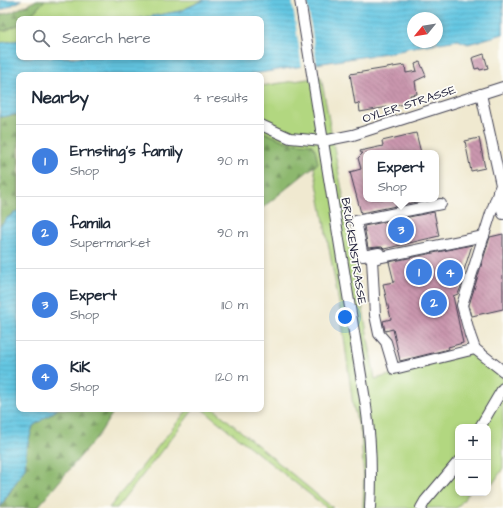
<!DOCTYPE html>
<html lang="en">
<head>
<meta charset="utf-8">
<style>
	body { margin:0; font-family:"Architects Daughter",sans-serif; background:#f6f6f7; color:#1f2937 }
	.controls { position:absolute; right:12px; bottom:12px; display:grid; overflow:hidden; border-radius:8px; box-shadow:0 2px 6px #0003 }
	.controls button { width:36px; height:36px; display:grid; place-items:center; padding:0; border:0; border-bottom:1px solid #e0e1e3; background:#fff; color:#1f2937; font:20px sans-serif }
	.compass { position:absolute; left:407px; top:12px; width:36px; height:36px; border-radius:50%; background:#fff; box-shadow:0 2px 6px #0003; rotate:240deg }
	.you { position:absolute; left:345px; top:317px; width:14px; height:14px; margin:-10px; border:3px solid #fff; border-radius:50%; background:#1a73e8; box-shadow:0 0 0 6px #1a73e833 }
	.badge { display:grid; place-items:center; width:26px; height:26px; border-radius:50%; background:#1f6fb2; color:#fff; font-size:13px; font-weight:700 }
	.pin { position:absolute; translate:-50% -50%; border:2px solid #fff; box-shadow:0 1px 4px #0006 }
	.popup { position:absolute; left:363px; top:150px; width:76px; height:52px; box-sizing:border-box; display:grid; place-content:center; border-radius:8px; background:#fff; filter:drop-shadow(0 1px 3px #0005); font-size:13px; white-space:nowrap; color:#747a83 }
	.popup b { font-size:15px; color:#1f2937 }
	.popup::after { content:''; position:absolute; left:50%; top:100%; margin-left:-8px; border:8px solid transparent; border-top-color:#fff }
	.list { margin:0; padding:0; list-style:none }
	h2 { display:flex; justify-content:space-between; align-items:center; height:52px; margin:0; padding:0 16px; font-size:17px }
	h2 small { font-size:13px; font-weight:400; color:#747a83 }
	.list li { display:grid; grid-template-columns:26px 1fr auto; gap:12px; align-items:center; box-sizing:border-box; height:72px; padding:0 16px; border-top:1px solid #e0e1e3 }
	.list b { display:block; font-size:15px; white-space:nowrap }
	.list p { margin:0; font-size:13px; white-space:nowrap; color:#747a83 }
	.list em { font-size:13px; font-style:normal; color:#747a83 }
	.icon { flex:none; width:22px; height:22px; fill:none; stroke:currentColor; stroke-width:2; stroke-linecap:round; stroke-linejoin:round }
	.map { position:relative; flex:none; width:503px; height:508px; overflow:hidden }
	.search { position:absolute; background:#fff; box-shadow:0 2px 6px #0003; left:16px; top:16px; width:248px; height:44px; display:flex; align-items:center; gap:10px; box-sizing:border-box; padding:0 14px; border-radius:8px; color:#747a83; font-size:15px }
	.panel { position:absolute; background:#fff; box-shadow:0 2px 6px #0003; left:16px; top:72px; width:248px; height:340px; border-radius:8px }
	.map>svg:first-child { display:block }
	.grass { fill:#b2d780; stroke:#6a7c5e }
	.forest { fill:url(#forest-firs); stroke:#586d54 }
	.water { fill:url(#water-rules); stroke:#43748e; fill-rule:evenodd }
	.pier { fill:#f0e9d0 }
	.building { fill:url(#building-back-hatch) }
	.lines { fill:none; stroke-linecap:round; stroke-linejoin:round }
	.minor-casing { stroke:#414051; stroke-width:12 }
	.minor { stroke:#fff; stroke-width:10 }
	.labels { text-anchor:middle; stroke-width:3.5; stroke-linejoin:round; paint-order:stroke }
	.street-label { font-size:12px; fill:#22223b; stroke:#fdfcf7 }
</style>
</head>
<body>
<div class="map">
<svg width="503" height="508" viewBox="0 0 503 508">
	<defs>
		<pattern id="forest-firs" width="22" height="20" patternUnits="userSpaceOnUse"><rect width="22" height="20" fill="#8db86e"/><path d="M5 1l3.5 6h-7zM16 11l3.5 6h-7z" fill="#73955c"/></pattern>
		<pattern id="water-rules" width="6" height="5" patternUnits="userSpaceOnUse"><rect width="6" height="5" fill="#64c6e2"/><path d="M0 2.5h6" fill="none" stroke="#56aac3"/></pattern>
		<pattern id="building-back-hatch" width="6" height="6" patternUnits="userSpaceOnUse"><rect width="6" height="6" fill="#ca96ae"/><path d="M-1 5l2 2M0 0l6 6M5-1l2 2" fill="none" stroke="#a47a8f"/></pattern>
	</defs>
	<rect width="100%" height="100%" fill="#fdfcf7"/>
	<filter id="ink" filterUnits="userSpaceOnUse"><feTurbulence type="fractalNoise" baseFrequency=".025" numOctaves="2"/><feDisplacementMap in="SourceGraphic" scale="8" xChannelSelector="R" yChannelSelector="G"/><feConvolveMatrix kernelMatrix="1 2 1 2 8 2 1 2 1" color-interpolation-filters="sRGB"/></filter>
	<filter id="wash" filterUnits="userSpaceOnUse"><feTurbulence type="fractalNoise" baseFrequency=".012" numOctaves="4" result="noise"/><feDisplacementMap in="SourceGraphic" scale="16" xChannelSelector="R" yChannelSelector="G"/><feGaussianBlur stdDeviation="0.9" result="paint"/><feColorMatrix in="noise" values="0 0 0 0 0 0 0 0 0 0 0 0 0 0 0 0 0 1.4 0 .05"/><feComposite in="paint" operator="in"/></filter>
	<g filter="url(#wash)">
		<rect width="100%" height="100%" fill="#f0e9d0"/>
		<!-- grass -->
		<g class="grass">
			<path d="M45,0H204L180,11L137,19H27Z"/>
			<path d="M19,24V40L0,43V29L5,31Z"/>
			<path d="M321,77L348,222L375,379L472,353H475L503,376V468L494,482L488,483V427H458V493H469L457,508H363L364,480L361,433L353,406L341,314L314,167L318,163L287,142L261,131V86Z"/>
			<path d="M188,409H194L117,508H109Z"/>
			<path d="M202,409H214L333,508H327Z"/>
		</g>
		<!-- forest -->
		<g class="forest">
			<path d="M37,0H45L27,19H19V24L4,31L0,29V15L12,12Z"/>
			<path d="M19,114V210L7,218L0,226V117Z"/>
			<path d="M261,131L287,142L311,144L315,149L318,163L261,209Z"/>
			<path d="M58,409H115L100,433L37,508H0L25,468L26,450L33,426Z"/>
		</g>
		<!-- water -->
		<g class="water">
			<path d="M0,0H22L0,11Z"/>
			<path d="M204,0H503V34L468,44L458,40L407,48L405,50L246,75H19V114L0,117V43L19,40V57H261V19H137L180,11ZM413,18H437V42H413Z"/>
			<path d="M19,210V409H58L33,426L26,450L25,468L0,507V226L7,218Z"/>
		</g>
		<!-- pier -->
		<path class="pier" d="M292,0H307L317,66L302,68Z"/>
		<g id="blocks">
			<!-- building -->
			<g class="building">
				<path d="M484,54L488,68L480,70L479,68L475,69L472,58Z"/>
				<path d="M420,62L426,76L415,81L417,94L410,95L411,103L360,112L359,103L355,104L350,74L405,65L406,73L417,71L415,64Z"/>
				<path d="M416,133L421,153H366V199H431L361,213L350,172L361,169L358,158L363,153H361L360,151L383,146L382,141Z"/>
				<path d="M479,138L485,168L471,171L465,141Z"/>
				<path d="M434,212L439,236L384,249L382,247H378L368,248L364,226Z"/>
				<path d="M503,234V309L472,316L469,305L490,237Z"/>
				<path d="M472,245L461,280L458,285L462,284L458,294L453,296L463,343L448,347L449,349L400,361L393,329L385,331L383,321L391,319L383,284L394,282L389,262Z"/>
			</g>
		</g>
	</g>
	<g filter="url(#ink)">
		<use href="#blocks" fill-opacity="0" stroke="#414051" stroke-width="1"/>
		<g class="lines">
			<defs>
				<g id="minor">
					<path d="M300,0L366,406C371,440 372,474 370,508"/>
					<path d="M481,94L501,185L492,210L462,305L470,335L475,349L503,371"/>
					<path d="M261,125L290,138L323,141L353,135L503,87"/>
					<path d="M498,192L503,214"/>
					<path d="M379,253L363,256L356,221L441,204"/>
					<path d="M475,349L394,369L386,342L379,334L375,315L372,259L484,236"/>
					<path d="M480,427L503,388"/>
					<path d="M421,508L425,501L458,462"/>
				</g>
			</defs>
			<!-- minor casing -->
			<use href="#minor" class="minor-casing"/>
			<!-- minor -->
			<use href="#minor" class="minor"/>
		</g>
	</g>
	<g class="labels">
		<!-- street labels -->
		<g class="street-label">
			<text transform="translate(409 104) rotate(-18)" y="4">OYLER STRASSE</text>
			<text transform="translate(354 251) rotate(81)" y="4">BRÜCKENSTRASSE</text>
		</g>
	</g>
</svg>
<div class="controls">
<button>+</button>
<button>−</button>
</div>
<svg class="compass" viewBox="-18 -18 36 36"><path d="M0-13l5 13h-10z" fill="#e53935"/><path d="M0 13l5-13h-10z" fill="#747a83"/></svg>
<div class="you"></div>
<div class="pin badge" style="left:419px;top:272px;background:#3f7fe0">1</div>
<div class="pin badge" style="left:434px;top:303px;background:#3f7fe0">2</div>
<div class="pin badge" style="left:401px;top:230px;background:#3f7fe0">3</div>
<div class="popup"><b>Expert</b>Shop</div>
<div class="pin badge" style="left:450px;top:273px;background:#3f7fe0">4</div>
<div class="search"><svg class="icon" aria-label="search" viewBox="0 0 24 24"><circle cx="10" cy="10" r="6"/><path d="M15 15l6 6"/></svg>Search here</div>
<section class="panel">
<h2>Nearby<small>4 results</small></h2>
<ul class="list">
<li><span class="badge" style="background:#3f7fe0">1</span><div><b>Ernsting's family</b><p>Shop</p></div><em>90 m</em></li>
<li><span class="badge" style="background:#3f7fe0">2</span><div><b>famila</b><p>Supermarket</p></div><em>90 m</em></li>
<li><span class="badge" style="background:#3f7fe0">3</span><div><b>Expert</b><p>Shop</p></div><em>110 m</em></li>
<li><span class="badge" style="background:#3f7fe0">4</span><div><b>KiK</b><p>Shop</p></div><em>120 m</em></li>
</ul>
</section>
</div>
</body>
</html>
